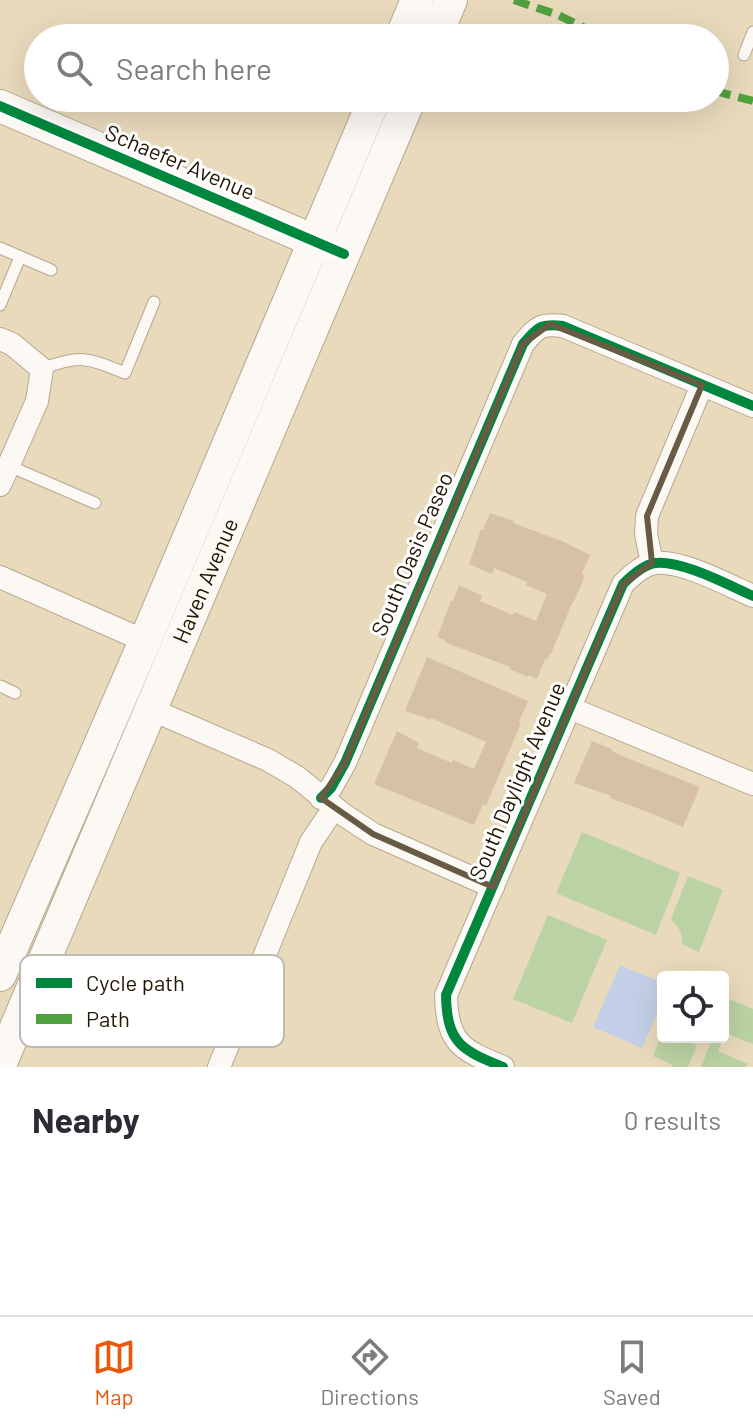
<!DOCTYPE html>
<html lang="en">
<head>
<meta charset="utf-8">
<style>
	body { margin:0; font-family:Barlow,sans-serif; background:#f2f2f3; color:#2b2b33 }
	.controls { position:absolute; right:24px; bottom:24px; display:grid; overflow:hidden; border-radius:8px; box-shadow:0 8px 32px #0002 }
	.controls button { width:72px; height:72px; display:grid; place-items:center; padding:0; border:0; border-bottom:2px solid #e1e1e2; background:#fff; color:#2b2b33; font:40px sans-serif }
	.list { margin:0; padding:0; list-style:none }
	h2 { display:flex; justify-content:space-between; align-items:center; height:104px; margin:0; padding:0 32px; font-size:34px }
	h2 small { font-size:26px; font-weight:400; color:#7c7c81 }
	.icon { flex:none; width:44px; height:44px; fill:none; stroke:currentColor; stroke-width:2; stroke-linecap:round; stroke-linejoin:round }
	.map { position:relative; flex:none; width:753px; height:1067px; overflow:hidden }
	.search { position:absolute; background:#fff; box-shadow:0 8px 32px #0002; left:24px; right:24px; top:24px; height:88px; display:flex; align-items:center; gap:20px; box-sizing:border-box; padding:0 28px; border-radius:44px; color:#7c7c81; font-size:30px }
	.sheet { height:248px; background:#fff }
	nav { display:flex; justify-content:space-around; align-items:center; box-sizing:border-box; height:112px; border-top:2px solid #e1e1e2; background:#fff; font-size:22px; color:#7c7c81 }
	nav a { display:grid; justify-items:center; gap:4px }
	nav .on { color:#ea580c }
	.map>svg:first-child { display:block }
	.green { fill:#bbd3a4 }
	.water { fill:#c3d0e7 }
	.building { fill:#d6c1a7 }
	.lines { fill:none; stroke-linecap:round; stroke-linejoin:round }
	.lane-casing { stroke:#b5a891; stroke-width:13 }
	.street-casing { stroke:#b5a891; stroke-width:24 }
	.secondary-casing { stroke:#b5a891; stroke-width:34 }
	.lane { stroke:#fcf9f5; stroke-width:11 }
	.street { stroke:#fcf9f5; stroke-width:22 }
	.secondary { stroke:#fcf9f5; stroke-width:32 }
	.quiet { stroke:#50a13d; stroke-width:8; stroke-dasharray:16 8; stroke-linecap:butt }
	.cycleway-casing { stroke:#fff; stroke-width:15 }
	.cycleway { stroke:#00873e; stroke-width:10 }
	.marked { fill:none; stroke:#685b43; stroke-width:6; stroke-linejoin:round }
	.labels { text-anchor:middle; stroke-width:6; stroke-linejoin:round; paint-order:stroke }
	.street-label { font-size:22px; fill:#221702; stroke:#fff }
	.key { fill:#fff; stroke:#bdb9b3; stroke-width:2 }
	.key-label { font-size:22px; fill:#221702 }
</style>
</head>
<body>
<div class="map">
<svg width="753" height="1067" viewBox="0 0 753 1067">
	<rect width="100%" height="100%" fill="#e9dabc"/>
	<!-- green -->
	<g class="green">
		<path d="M582,832L680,873L656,935L556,893Z"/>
		<path d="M688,876L723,890L699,952L682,944C683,933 679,927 671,919Z"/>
		<path d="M548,915L607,940L572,1023L513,999Z"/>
		<path d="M729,999L753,1009V1044L726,1033L718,1051L748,1064L746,1067H701L713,1037H723V1013Z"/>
		<path d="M663,1031V1037H678L697,1045L688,1067H672L673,1065L653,1056Z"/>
	</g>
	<!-- water -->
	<path class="water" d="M620,965L663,983V1016L657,1014L642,1048L593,1027Z"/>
	<!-- building -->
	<g class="building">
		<path d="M490,513L514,521L513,523L564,542L590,555L582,574L584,575L583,581L574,601H573L551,654H550L547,660L545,659L537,679L529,675L528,677L510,669V667L444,642L445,640L437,637L451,601H453L459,585L482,596L480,601L513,615L514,612L536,621L547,594L526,585L527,582L494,568L492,574L469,564L481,529L483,530Z"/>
		<path d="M427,657L528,701L519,722L521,723L486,806L483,804L474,825L374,784L397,731L419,743L417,748L452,763L453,760L474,769L486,742L431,718L430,720L420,715L419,716L405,711Z"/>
		<path d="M592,741L612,749V751L627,758L700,787L683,827L648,812L610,798L611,796L574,783Z"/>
	</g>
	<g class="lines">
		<defs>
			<g id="lane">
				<path d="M744,55L753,32"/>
				<path d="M0,248L51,270"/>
				<path d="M0,305L20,257"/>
				<path d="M42,369C80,354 88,358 125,373L154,302"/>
				<path d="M9,466L95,503"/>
				<path d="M0,686L15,693"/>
			</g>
			<g id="street">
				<path d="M0,339L12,344L42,369L37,401L0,485"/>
				<path d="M652,563L646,534L647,516L702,385"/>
				<path d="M0,577L145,641"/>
				<path d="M570,708L753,784"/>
				<path d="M150,709L268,760L297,777L344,815L373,834L493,887"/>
				<path d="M321,798L331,788L345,763L523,344C537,327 541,323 563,326L753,406"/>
				<path d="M219,1067L311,842L334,808"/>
				<path d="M503,1067C462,1050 447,1044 446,995L623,584C632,575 643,565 655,563C682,560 728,585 753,596"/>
			</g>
			<g id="secondary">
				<path d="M401,38L417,0"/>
				<path d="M435,38L451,0"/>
				<path d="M0,106L333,249"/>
				<path d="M0,975L145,641L375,98"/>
				<path id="s1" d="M0,1065L410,98"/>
			</g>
		</defs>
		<!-- lane casing -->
		<use href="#lane" class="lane-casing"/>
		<!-- street casing -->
		<use href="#street" class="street-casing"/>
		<!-- secondary casing -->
		<use href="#secondary" class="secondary-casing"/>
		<!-- lane -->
		<use href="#lane" class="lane"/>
		<!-- street -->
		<use href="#street" class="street"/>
		<!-- secondary -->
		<use href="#secondary" class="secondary"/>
		<!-- quiet -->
		<g class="quiet">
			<path d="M514,0L558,15L605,38"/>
			<path d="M715,91L753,101"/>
		</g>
		<defs>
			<g id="cycleway">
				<path d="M0,106L344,254"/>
				<path d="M321,798L331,788L345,763L523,344C537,327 541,323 563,326L753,406"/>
				<path d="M503,1067C462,1050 447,1044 446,995L623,584C632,575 643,565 655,563C682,560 728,585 753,596"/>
			</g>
		</defs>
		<!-- cycleway casing -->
		<use href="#cycleway" class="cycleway-casing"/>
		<!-- cycleway -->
		<use href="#cycleway" class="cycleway"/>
	</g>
	<!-- marked area -->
	<path class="marked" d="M550,324L702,385L647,516L652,563L623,584L493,887L373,834L321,798L345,763L523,344Z"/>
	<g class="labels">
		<!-- street labels -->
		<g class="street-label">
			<text transform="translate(180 162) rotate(23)" y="8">Schaefer Avenue</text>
			<text transform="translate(412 554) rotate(-67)" y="8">South Oasis Paseo</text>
			<text dy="8" stroke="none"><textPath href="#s1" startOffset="526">Haven Avenue</textPath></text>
			<text transform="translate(517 781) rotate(-67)" y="8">South Daylight Avenue</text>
		</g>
	</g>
	<!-- legend -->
	<rect x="20" y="955" width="264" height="92" rx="12" class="key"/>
	<rect x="36" y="978" width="36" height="10" fill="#00873e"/>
	<rect x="36" y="1014" width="36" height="10" fill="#50a13d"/>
	<g class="key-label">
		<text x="86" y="991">Cycle path</text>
		<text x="86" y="1027">Path</text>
	</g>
</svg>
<div class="controls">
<button><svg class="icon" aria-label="locate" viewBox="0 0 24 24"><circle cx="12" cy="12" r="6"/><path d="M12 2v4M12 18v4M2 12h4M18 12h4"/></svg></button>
</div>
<div class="search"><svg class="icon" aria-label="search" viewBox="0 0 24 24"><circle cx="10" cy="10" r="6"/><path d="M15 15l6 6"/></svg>Search here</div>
</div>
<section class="sheet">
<h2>Nearby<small>0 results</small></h2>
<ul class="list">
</ul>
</section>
<nav>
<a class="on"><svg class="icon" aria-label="map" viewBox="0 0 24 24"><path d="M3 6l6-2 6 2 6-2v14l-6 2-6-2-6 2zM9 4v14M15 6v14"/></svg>Map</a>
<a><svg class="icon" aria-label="directions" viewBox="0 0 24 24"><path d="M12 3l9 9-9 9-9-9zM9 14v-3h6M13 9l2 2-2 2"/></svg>Directions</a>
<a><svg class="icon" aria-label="saved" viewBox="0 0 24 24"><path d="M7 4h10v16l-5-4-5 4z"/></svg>Saved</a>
</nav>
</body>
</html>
